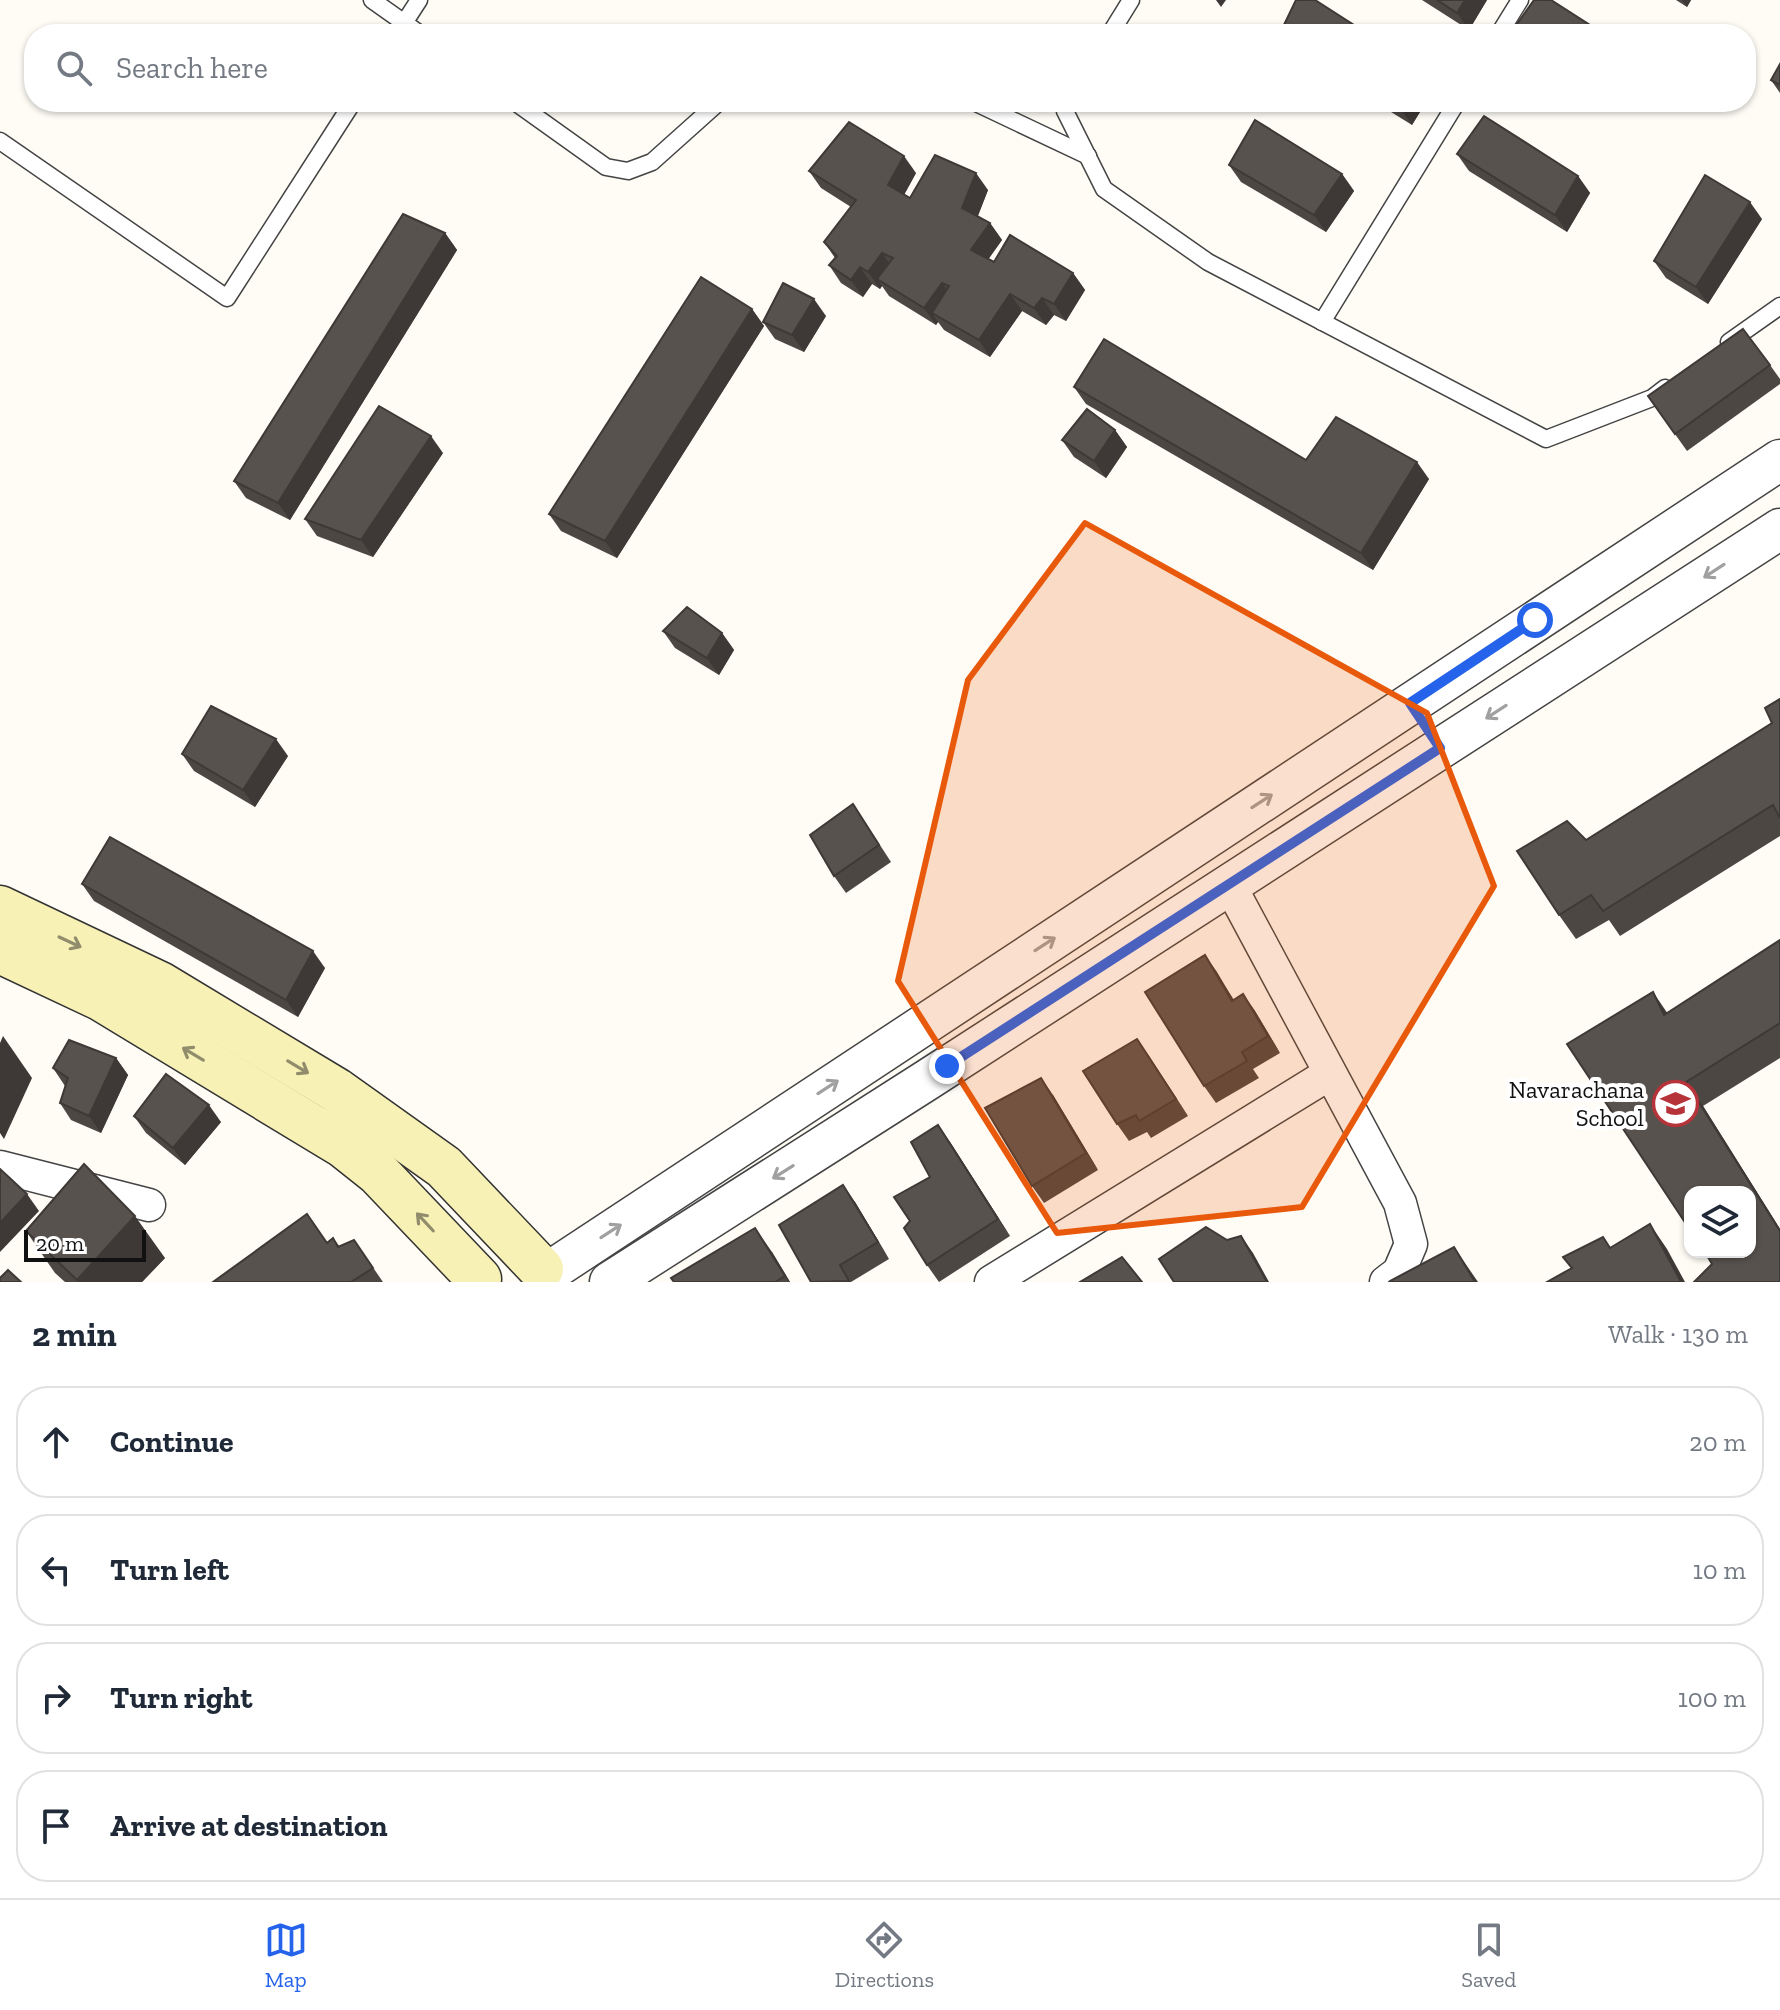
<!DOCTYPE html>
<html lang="en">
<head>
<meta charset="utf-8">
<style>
	body { margin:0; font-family:"Zilla Slab",serif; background:#f6f6f7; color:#1f2937 }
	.controls { position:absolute; right:24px; bottom:24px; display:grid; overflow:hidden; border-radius:16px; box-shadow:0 2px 6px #0004 }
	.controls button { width:72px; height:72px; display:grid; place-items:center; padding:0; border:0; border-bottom:2px solid #e0e1e3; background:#fff; color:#1f2937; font:40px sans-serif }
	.scale { position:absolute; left:24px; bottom:20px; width:122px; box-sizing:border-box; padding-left:8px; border:4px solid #111; border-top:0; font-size:22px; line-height:28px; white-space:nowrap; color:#111; -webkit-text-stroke:6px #fff; paint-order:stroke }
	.stop { position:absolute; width:24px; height:24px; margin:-18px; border:6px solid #2563eb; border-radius:50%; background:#fff }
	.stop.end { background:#2563eb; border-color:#fff; box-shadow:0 2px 8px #0008 }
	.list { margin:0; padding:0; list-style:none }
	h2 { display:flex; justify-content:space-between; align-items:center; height:104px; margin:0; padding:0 32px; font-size:34px }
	h2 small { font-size:26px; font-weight:400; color:#747a83 }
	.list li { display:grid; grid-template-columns:52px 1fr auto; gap:24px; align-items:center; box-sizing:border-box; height:112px; margin:0 16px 16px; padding:0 16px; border:2px solid #e0e1e3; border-radius:32px }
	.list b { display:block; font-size:30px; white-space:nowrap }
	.list em { font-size:26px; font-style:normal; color:#747a83 }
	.icon { flex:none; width:44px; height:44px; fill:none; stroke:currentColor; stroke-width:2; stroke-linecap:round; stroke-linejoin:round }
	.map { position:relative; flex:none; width:1780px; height:1282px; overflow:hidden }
	.search { position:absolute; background:#fff; box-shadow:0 2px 6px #0004; left:24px; right:24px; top:24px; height:88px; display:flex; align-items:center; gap:20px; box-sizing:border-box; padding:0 28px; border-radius:32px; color:#747a83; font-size:30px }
	.sheet { height:616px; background:#fff }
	nav { display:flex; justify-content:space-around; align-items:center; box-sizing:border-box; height:112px; border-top:2px solid #e0e1e3; background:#fff; font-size:22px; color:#747a83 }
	nav a { display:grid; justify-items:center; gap:4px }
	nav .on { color:#2563eb }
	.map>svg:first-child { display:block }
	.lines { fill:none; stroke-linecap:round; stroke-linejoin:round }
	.service-casing { stroke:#444; stroke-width:19 }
	.minor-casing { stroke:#444; stroke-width:35 }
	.tertiary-casing { stroke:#444; stroke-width:43 }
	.secondary-casing { stroke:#333; stroke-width:47 }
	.service { stroke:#fff; stroke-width:16 }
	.minor { stroke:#fff; stroke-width:32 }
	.tertiary { stroke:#fff; stroke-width:40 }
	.secondary { stroke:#f8f1b6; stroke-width:44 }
	.wall { fill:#4c4743 }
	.shaded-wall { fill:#3e3937 }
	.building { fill:#58524e; stroke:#3e3937; stroke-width:2 }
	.oneway { stroke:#a0a0a0 }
	.oneway2 { stroke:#908c6c }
	.route { stroke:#2563eb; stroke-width:10 }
	.marked { fill:#e8590c; fill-opacity:0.2; stroke:#e8590c; stroke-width:6; stroke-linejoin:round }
	.labels { text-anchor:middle; stroke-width:8; stroke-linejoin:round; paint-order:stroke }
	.poi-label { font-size:24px; fill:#111; stroke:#fff; text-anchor:end }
</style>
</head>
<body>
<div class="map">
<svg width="1780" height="1282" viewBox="0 0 1780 1282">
	<rect width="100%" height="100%" fill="#fefcf5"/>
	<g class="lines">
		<defs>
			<g id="service">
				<path d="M372,0L420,34"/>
				<path d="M397,34L419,0"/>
				<path d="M809,34H815"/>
				<path d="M1110,34L1131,0"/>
				<path d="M1499,34L1520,0"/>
				<path d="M515,102L606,167L628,171L652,162L719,102"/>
				<path d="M974,102L1088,156"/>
				<path d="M1070,102L1065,111L1104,189L1208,262L1546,439L1652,398L1665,388"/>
				<path d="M0,141L227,298L353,102"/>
				<path d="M1322,322L1457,102"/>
				<path d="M1729,342L1780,306"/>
			</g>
			<g id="minor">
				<path d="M1229,884L1400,1203L1411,1244L1399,1272L1386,1282"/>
				<path d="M0,1167L149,1205"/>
				<path d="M991,1282L1329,1074"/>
			</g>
			<g id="tertiary">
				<path d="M546,1274L1780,460"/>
				<path d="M610,1282L927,1080L1780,529"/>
			</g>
			<g id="secondary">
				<path d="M0,908L160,984L336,1090L444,1167L541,1269"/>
				<path d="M0,951L100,998L344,1146L378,1173L479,1279"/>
			</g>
		</defs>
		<!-- service casing -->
		<use href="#service" class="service-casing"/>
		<!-- minor casing -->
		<use href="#minor" class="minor-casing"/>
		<!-- tertiary casing -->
		<use href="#tertiary" class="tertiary-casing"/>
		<!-- secondary casing -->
		<use href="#secondary" class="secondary-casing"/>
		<!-- service -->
		<use href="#service" class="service"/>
		<!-- minor -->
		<use href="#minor" class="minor"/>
		<!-- tertiary -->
		<use href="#tertiary" class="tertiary"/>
		<!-- secondary -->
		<use href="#secondary" class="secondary"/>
	</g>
	<!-- wall -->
	<g class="wall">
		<path d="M1422,0H1487L1469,30Z"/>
		<path d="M1676,0H1691L1687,7Z"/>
		<path d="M1780,64V93L1771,80Z"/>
		<path d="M1375,102H1426L1412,125Z"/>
		<path d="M1457,154L1578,176L1590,193L1567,232L1469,171Z"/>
		<path d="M1229,165L1342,174L1354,191L1326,232L1241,182Z"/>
		<path d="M809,171L916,173L904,195L910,198L988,190L978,216L990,223L1002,240L988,259L994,262L1073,273L1085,290L1066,321L1054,315L1046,325L1022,311L990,357L944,330L938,322L936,325L889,296L882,286L880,289L872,284L863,297L841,283L829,265L835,258L824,242L851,207L821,188Z"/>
		<path d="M1762,219L1708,304L1666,278L1654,261Z"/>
		<path d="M445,233L457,250L290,520L246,498L234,481Z"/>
		<path d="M752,309L764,326L617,558L561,531L549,514Z"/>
		<path d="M826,316L804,352L775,339L763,322Z"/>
		<path d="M1770,365L1780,379V384L1687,451L1648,396Z"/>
		<path d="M1074,387L1306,460L1429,479L1373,570L1086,404Z"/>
		<path d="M1115,430L1127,447L1106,478L1074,457L1062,440Z"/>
		<path d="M443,453L373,557L317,536L305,519Z"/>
		<path d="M663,631L722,633L734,650L719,675L675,648Z"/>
		<path d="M1780,699V836L1620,936L1609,920L1576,939L1559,915L1586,840L1772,723Z"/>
		<path d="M182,754L288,756L255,807L194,771Z"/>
		<path d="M865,822L891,862L846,893L834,876Z"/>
		<path d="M82,884L325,968L298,1017L94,901Z"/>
		<path d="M1780,940V1058L1703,1106L1780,1229V1282L1712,1264L1690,1192L1667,1013Z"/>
		<path d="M1205,955L1234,1000L1243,994L1255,1011L1280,1053L1253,1069L1259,1078L1216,1103L1204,1086Z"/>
		<path d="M1137,1039L1188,1116L1151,1138L1147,1132L1129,1141L1117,1124Z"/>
		<path d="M116,1058L128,1075L101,1133L71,1120L60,1103L65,1086L53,1068Z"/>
		<path d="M1053,1095L1098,1170L1044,1203L1032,1186Z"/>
		<path d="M134,1116L221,1122L185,1165L146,1133Z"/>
		<path d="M950,1142L1010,1236L939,1282L927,1265L910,1221L930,1177Z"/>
		<path d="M855,1202L889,1259L851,1282H811Z"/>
		<path d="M26,1231L165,1258L142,1282H65L55,1273Z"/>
		<path d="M333,1238L340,1247L354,1240L383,1282H213L327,1243Z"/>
		<path d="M772,1252L790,1282H674Z"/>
	</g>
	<!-- shaded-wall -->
	<g class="shaded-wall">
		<path d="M1216,0H1226L1221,7Z"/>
		<path d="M1465,0H1487L1469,30L1457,13Z"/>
		<path d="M1682,0H1691L1687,7Z"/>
		<path d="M1404,102H1426L1412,125L1400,108Z"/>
		<path d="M1617,102H1625L1622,108Z"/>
		<path d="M904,156L916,173L900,202L888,185Z"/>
		<path d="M976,173L988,190L974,225L962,208Z"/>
		<path d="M1342,174L1354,191L1326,232L1314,215Z"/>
		<path d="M1578,176L1590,193L1567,232L1555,215Z"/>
		<path d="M1750,202L1762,219L1708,304L1696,287Z"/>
		<path d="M990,223L1002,240L983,267L971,250Z"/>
		<path d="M445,233L457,250L290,520L278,503Z"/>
		<path d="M882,253L894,270L877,279L882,286L880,289L868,272Z"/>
		<path d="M860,267L872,284L863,297L851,280Z"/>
		<path d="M1073,273L1085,290L1066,321L1054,304Z"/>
		<path d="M942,283L954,300L932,313L938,322L936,325L924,308Z"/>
		<path d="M1010,294L1022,311L990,357L979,340Z"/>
		<path d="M1042,298L1054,315L1046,325L1034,308Z"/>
		<path d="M814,299L826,316L804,352L792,335Z"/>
		<path d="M752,309L764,326L617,558L605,541Z"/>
		<path d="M1115,430L1127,447L1106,478L1094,461Z"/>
		<path d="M431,436L443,453L373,557L361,540Z"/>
		<path d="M1417,462L1429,479L1373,570L1361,553Z"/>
		<path d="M722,633L734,650L719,675L707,658Z"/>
		<path d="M276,739L288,756L255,807L243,790Z"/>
		<path d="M313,951L325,968L298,1017L286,1000Z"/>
		<path d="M1205,955L1217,972L1244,1018L1232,1001Z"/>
		<path d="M1653,992L1670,1017L1664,1015Z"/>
		<path d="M1243,994L1255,1011L1280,1053L1268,1036Z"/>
		<path d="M3,1036L32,1078L4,1139L0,1133V1043Z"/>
		<path d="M1137,1039L1149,1056L1188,1116L1176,1099Z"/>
		<path d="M116,1058L128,1075L101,1133L89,1116Z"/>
		<path d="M1041,1078L1053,1095L1098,1170L1086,1153Z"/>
		<path d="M1686,1082L1703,1106L1780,1229V1231Z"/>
		<path d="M209,1105L221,1122L185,1165L173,1148Z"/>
		<path d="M938,1125L950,1142L1010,1236L998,1219Z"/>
		<path d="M843,1185L855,1202L889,1259L878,1242Z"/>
		<path d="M27,1194L39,1211L0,1252V1223Z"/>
		<path d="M135,1216L165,1258L142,1282H79L77,1280Z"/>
		<path d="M1650,1224L1667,1249L1685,1282H1681Z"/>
		<path d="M755,1228L772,1252L790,1282H789L785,1276Z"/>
		<path d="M1241,1236L1253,1253L1269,1282H1267Z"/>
		<path d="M1454,1247L1478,1282H1475Z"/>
	</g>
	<!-- building -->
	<g class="building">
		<path d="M1296,0H1315L1368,34H1282L1280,33Z"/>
		<path d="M1437,0H1465L1457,13Z"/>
		<path d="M1534,0H1551L1604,34H1517L1512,31Z"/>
		<path d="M1780,64V85L1771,80Z"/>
		<path d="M1390,102H1404L1400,108Z"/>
		<path d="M1484,116L1578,176L1555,215L1457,154Z"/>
		<path d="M1255,120L1342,174L1314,215L1229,165Z"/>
		<path d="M849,122L904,156L888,185L910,198L935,155L976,173L962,208L990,223L971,250L994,262L1010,235L1073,273L1054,304L1042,298L1034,308L1010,294L979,340L932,313L949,286L942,283L924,308L877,279L893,258L882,253L868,272L860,267L851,280L829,265L837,256L824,242L856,200L809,171Z"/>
		<path d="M1705,175L1750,202L1696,287L1654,261Z"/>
		<path d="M403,214L445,233L278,503L234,481Z"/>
		<path d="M701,277L752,309L605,541L549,514Z"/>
		<path d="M783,283L814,299L792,335L763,322Z"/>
		<path d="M1743,329L1770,365L1675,434L1648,396Z"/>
		<path d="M1104,339L1306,460L1336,417L1417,462L1361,553L1074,387Z"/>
		<path d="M379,406L431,436L361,540L305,519Z"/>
		<path d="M1087,409L1115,430L1094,461L1062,440Z"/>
		<path d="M687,607L722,633L707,658L663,631Z"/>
		<path d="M1780,699V818L1773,805L1603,911L1591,895L1559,915L1517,851L1567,821L1586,840L1772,723L1765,708Z"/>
		<path d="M211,706L276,739L243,790L182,754Z"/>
		<path d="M853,804L879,845L834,876L810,835Z"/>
		<path d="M110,837L313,951L286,1000L82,884Z"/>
		<path d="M1780,940V1023L1686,1082L1780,1231V1282H1694L1712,1264L1705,1252H1750V1192H1690V1230L1567,1044L1653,992L1664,1015Z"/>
		<path d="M1205,955L1232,1001L1243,994L1268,1036L1242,1052L1247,1061L1204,1086L1145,992Z"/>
		<path d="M1137,1039L1176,1099L1139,1121L1136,1115L1117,1124L1083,1071Z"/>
		<path d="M69,1040L116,1058L89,1116L60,1103L68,1078L53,1068Z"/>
		<path d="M166,1074L209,1105L173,1148L134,1116Z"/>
		<path d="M1041,1078L1086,1153L1032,1186L985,1108Z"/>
		<path d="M938,1125L998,1219L927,1265L904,1228L910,1221L894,1197L930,1177L911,1142Z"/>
		<path d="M84,1164L135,1216L77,1280L26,1231Z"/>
		<path d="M0,1169L27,1194L0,1223Z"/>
		<path d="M843,1185L878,1242L840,1265L849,1281L811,1282L779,1225Z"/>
		<path d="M307,1214L327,1243L333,1238L338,1247L354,1240L373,1268L351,1282H213Z"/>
		<path d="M1650,1224L1681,1282H1547L1572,1268L1563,1257L1603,1237L1610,1248Z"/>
		<path d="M1206,1227L1227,1240L1241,1236L1267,1282H1174L1159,1259Z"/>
		<path d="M755,1228L785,1276L775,1282H674L671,1278Z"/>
		<path d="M1454,1247L1475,1282H1389L1390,1281Z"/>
		<path d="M1122,1257L1142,1282H1080Z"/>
		<path d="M8,1270L21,1282H0V1278Z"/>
	</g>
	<!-- one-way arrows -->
	<defs><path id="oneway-shaft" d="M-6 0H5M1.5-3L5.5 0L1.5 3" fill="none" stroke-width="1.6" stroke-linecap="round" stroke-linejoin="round" transform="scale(2)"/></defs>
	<g class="oneway">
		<use href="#oneway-shaft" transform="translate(1714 571) rotate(147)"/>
		<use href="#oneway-shaft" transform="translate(1496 712) rotate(147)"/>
		<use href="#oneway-shaft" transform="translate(1262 801) rotate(-33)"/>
		<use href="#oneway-shaft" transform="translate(1045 944) rotate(-33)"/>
		<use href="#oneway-shaft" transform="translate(828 1087) rotate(-33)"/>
		<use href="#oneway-shaft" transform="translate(783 1172) rotate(148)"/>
		<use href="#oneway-shaft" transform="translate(611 1231) rotate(-33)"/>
	</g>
	<g class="oneway2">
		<use href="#oneway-shaft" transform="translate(70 942) rotate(25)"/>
		<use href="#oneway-shaft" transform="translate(193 1054) rotate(-149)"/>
		<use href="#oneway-shaft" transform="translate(298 1067) rotate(31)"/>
		<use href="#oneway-shaft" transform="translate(425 1222) rotate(-133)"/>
	</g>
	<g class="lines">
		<!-- route -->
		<path class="route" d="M947,1066L1440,748L1410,703L1535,620"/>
	</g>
	<!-- marked area -->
	<path class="marked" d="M1085,523L1427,713L1494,886L1302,1207L1057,1233L898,981L968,680Z"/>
	<!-- icons -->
	<defs>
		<symbol id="school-ring" viewBox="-11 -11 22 22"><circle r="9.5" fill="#fff" stroke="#b63339" stroke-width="1.5"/><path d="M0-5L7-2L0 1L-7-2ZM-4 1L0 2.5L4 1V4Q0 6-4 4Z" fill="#b63339"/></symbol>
	</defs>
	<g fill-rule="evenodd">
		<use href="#school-ring" x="1650" y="1078" width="51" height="51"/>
	</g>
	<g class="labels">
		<!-- poi labels -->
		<g class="poi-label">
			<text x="1644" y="1098">Navarachana<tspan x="1644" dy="28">School</tspan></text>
		</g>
	</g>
</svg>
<div class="controls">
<button><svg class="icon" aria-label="layers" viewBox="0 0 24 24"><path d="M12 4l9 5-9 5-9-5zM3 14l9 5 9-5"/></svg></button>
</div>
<div class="scale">20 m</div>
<div class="stop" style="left:1535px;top:620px"></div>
<div class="stop end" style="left:947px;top:1066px"></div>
<div class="search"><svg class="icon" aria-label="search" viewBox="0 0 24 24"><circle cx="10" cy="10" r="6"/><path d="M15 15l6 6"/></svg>Search here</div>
</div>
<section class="sheet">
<h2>2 min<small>Walk · 130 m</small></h2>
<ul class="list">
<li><svg class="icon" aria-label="ahead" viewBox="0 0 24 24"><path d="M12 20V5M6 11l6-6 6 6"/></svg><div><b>Continue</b></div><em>20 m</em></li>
<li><svg class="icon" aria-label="left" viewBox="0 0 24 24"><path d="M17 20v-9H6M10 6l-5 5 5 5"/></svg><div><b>Turn left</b></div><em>10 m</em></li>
<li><svg class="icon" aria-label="right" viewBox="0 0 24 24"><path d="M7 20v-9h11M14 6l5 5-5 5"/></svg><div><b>Turn right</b></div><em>100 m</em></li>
<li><svg class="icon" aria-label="arrive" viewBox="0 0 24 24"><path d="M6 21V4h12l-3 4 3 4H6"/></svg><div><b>Arrive at destination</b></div></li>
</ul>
</section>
<nav>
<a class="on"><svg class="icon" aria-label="map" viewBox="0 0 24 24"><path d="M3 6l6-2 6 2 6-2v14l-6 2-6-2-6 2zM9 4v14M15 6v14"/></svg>Map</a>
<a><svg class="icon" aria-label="directions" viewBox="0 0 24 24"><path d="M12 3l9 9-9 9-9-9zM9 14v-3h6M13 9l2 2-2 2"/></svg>Directions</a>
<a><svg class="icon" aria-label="saved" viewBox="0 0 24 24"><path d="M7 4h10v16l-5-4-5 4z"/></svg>Saved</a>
</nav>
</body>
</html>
